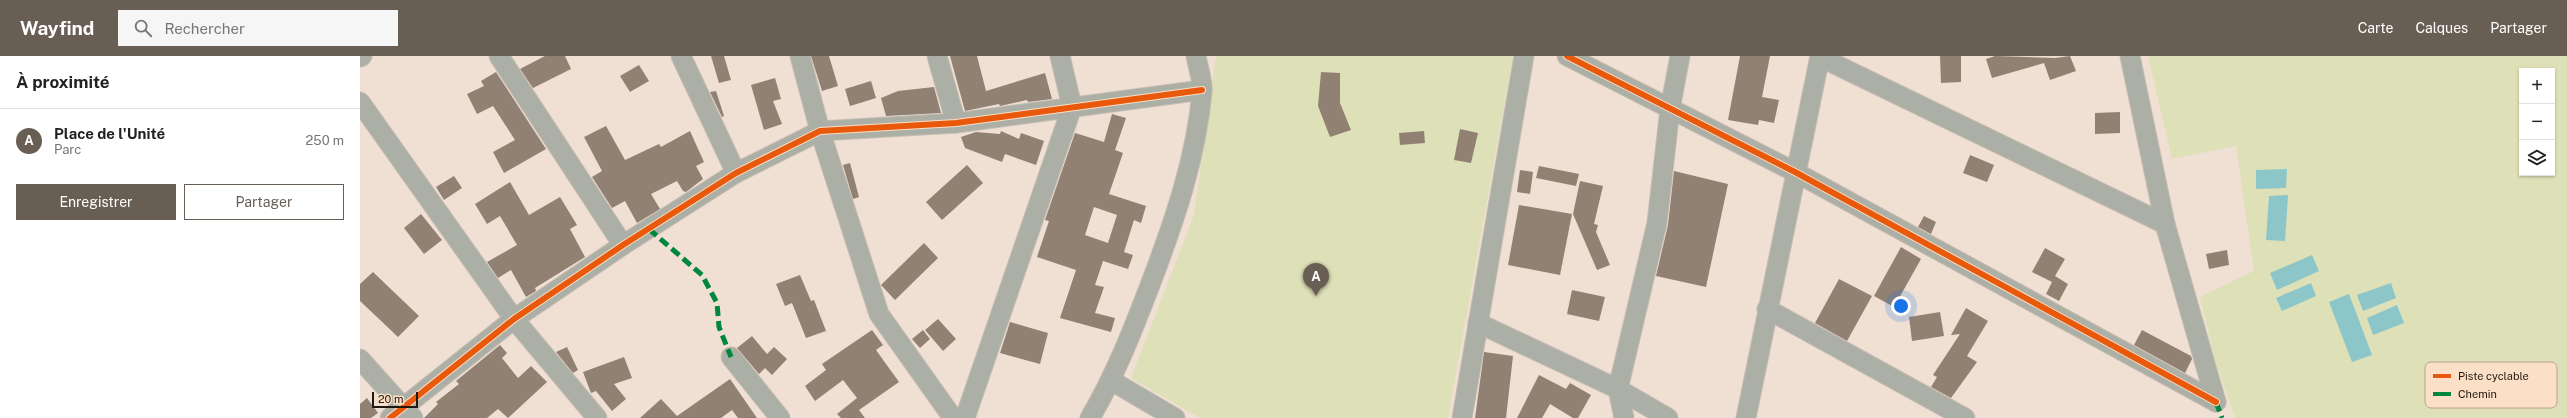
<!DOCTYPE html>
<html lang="fr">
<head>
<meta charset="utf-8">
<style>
	body { margin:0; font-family:"Public Sans",sans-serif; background:#f6f6f6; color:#222 }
	.controls { position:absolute; right:12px; top:12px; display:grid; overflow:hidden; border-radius:0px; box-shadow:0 1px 3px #0004 }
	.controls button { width:36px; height:36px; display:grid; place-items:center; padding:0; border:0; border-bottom:1px solid #e0e0e0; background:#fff; color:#222; font:20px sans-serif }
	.scale { position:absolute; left:12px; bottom:10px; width:46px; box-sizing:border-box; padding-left:4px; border:2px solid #21180f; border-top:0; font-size:11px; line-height:14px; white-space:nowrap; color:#21180f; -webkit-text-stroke:3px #fbdfc7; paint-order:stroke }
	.you { position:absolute; left:1541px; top:250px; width:14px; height:14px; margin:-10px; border:3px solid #fff; border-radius:50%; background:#1a73e8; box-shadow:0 0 0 6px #1a73e833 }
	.badge { display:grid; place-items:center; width:26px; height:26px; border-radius:50%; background:#695e54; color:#fff; font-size:13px; font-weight:700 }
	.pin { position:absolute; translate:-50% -33px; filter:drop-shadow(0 1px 2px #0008) }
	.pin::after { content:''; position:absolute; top:21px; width:14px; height:12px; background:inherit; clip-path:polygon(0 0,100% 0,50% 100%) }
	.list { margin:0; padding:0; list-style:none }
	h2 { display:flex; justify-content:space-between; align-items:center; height:52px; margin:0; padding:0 16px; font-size:17px }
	h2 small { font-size:13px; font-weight:400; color:#767676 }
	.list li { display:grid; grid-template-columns:26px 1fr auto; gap:12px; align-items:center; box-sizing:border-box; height:64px; padding:0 16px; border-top:1px solid #e0e0e0 }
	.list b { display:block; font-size:15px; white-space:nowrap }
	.list p { margin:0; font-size:13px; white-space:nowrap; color:#767676 }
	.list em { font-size:13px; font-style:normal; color:#767676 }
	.actions { display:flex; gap:8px; padding:12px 16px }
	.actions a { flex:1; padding:9px 0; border:1px solid #695e54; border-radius:0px; text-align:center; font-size:14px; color:#695e54 }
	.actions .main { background:#695e54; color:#fff }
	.icon { flex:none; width:22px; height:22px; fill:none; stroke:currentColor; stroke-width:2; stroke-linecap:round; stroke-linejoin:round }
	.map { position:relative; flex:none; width:2207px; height:362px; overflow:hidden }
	header { display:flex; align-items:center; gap:24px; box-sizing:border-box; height:56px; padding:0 20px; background:#695e54; color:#fff }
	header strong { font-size:19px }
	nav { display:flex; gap:22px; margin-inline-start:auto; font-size:14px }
	.search { width:280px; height:36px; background:#f6f6f6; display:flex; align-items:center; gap:10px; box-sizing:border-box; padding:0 14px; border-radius:0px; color:#767676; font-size:15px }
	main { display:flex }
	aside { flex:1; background:#fff }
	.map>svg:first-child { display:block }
	.green { fill:#dee0b7; fill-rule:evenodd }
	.water { fill:#8cc6c9 }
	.building { fill:#918172; fill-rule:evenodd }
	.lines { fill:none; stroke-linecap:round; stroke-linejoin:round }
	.minor-casing { stroke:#c7bcb2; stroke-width:21 }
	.minor { stroke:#abafa6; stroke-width:19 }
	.quiet { stroke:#00873e; stroke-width:5; stroke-dasharray:10 5; stroke-linecap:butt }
	.cycleway-casing { stroke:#fbdfc7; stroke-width:8 }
	.cycleway { stroke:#e8590c; stroke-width:6 }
	.key { fill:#fbdfc7; stroke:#baa390; stroke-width:1 }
	.key-label { font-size:11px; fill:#21180f }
</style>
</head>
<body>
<header>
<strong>Wayfind</strong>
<div class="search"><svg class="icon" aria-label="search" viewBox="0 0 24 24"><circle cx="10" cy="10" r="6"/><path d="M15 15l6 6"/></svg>Rechercher</div>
<nav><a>Carte</a><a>Calques</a><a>Partager</a></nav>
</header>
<main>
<aside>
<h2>À proximité<small></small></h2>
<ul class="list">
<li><span class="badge">A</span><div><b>Place de l'Unité</b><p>Parc</p></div><em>250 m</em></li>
</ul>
<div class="actions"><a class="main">Enregistrer</a><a>Partager</a></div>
</aside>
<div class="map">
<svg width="2207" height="362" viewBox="0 0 2207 362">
	<rect width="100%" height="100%" fill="#efe0d3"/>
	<!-- green -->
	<g class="green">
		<path d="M856,0H1153L1088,362H840L771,322L834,159Z"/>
		<path d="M1788,0H2207V362H1875L1855,304L1840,241L1894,215L1876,90L1812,103ZM2162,15H2192V117H2162Z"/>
	</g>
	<!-- water -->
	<g class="water">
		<path d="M1927,113L1926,132L1896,133V114Z"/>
		<path d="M1928,139L1925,185L1906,184L1909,140Z"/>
		<path d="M1952,199L1959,215L1917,234L1910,217Z"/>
		<path d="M1951,227L1956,240L1922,255L1916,242Z"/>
		<path d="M2031,227L2036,242L2003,255L1997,239Z"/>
		<path d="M1989,238L2012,299L1992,306L1969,246Z"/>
		<path d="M2037,249L2044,267L2013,279L2007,262Z"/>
	</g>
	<!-- building -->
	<g class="building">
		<path d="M185,0H205L211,13L173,32L160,13Z"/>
		<path d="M351,0H364L371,24L359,27Z"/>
		<path d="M451,0H469L478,30L462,35Z"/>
		<path d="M590,0H617L626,35L685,17L692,43L668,46L667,44L640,50L639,48L605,55Z"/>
		<path d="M1380,0H1410L1402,41L1419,44L1414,67L1399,64L1398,69L1368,64Z"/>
		<path d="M1580,0H1601V26L1581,27Z"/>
		<path d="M1635,0L1695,2L1710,0L1716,15L1690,24L1684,7L1632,22L1626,3Z"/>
		<path d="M279,9L289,25L270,36L260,20Z"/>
		<path d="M136,16L186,93L144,117L133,96L155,84L133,50L117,58L107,38L124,30L121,25Z"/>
		<path d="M961,16L980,17V47L991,74L970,81L958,50Z"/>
		<path d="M415,22L421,43L413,45L422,68L404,74L391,29Z"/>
		<path d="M511,25L516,42L490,50L485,33Z"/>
		<path d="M574,31L581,57L526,60L521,42L538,35Z"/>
		<path d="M356,35L364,60L362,61L350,36Z"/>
		<path d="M1760,56V77L1735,78V57Z"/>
		<path d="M752,58L766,62L755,94L763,97L749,138L786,150L781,167L774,164L764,196L773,199L768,213L743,205L735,229L744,231L735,257L755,262L751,276L700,262L716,214L677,201L689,165L685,164L715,77L744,86ZM734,151L757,159L748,187L725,179Z"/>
		<path d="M246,70L265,104L299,88L301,91L330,75L344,106L336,110L343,123L326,136L323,135L317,125L291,138L300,153L277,167L265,145L252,152L232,121L242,115L224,81Z"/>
		<path d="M1100,73L1118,77L1111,107L1094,104Z"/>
		<path d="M641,75L659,83L661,77L684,85L676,109L645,98L642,106L605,92L601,81L616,76L640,78Z"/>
		<path d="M1064,75L1065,87L1040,89L1039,77Z"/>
		<path d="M1610,99L1634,109L1627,126L1603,117Z"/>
		<path d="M490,107L499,141L493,143L483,109Z"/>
		<path d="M607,109L623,127L582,164L566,146Z"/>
		<path d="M1179,110L1219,118L1216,130L1176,122Z"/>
		<path d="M1160,114L1173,116L1170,138L1157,136Z"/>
		<path d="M1314,115L1368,128L1346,231L1296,220L1308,169Z"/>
		<path d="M94,120L102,132L84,144L76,131Z"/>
		<path d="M1220,125L1243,130L1234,168L1238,169L1236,176L1250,209L1237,214L1213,158Z"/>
		<path d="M150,126L169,159L200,141L217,169L210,173L225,201L175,232L176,235L166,241L151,214L138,222L127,206L157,189L140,160L127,168L115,148Z"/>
		<path d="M1159,149L1212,158L1200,219L1148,209Z"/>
		<path d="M61,158L82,184L64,198L44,172Z"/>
		<path d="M1564,160L1576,166L1571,178L1558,171Z"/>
		<path d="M564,187L578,202L535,244L521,229Z"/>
		<path d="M1541,191L1561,203L1534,251L1514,240Z"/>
		<path d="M1685,192L1705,203L1695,220L1708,228L1699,245L1686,238L1692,226L1672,216Z"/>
		<path d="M1867,194L1869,209L1849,213L1846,198Z"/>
		<path d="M13,216L59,260L38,281L0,245V228Z"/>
		<path d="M440,219L451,245L454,244L466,275L446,282L432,247L425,250L416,228Z"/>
		<path d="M1479,223L1512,240L1487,285L1455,267Z"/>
		<path d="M1212,234L1245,241L1239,265L1207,258Z"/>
		<path d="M1606,252L1628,265L1607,300L1617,306L1591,342L1571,331L1577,321L1573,319L1600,278L1591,279Z"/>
		<path d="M1580,256L1584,280L1552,285L1549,261Z"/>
		<path d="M578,263L596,283L583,295L565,274Z"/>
		<path d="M650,266L688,277L680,308L640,297Z"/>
		<path d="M512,274L523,289L516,294L539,326L499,354L505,362H481L477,358L497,342L483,324L455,345L445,330L466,314L462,308Z"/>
		<path d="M563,274L570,283L560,292L552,283Z"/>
		<path d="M1782,274L1831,300L1832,303L1825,317L1774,289Z"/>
		<path d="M392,280L407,298L414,291L427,303L412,319L405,312L399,318L377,292Z"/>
		<path d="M140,289L147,297L142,302L158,322L171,310L187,326L148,362L138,353L127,362H64L78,348L76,346L99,328L96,325Z"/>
		<path d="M207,291L218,314L213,317L196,296Z"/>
		<path d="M1124,296L1153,300L1146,362H1115Z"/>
		<path d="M264,301L272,322L254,328L266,343L252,355L236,335L231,337L223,316Z"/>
		<path d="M1179,319L1206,333L1210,327L1231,339L1218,362H1213L1190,348L1182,362H1157Z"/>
		<path d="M370,323L397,362H378L372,354L361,362H280L301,343L317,360Z"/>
		<path d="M7,342L18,357L11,362H0V348Z"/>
	</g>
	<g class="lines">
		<defs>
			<g id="minor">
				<path d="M139,0L263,189"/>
				<path d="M321,0L376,117"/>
				<path d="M440,0L460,75L519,258L593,362"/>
				<path d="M577,0L596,67"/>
				<path d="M1207,0L1435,116L1856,346"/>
				<path d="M1770,0L1805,168L1856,346"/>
				<path d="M0,1L2,0"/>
				<path d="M1460,1L1805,168"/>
				<path d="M0,46L154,263L237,362"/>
				<path d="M1407,253L1605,362"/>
				<path d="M1118,267L1258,333L1308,362"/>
				<path d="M371,301L420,362"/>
				<path d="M0,303L53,362"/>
				<path d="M752,325L815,362"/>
				<path d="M30,362L154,263L263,189L376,117L460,75L596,67L842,34"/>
				<path d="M605,362L712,51L700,0"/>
				<path d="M730,362C757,316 773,273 792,224C815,163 836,102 842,36C843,25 838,11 836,0"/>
				<path d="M1102,362L1164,0"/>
				<path d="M1264,362L1258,333L1297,167L1310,53L1320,0"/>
				<path d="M1386,362L1460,0"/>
			</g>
		</defs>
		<!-- minor casing -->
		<use href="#minor" class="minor-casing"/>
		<!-- minor -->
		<use href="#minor" class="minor"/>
		<!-- quiet -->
		<g class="quiet">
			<path d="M289,173L342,219L357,247L359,271L371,301"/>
			<path d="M1856,346L1862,362"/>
		</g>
		<defs>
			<g id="cycleway">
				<path d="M1207,0L1435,116L1856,346"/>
				<path d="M30,362L154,263L263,189L376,117L460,75L596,67L842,34"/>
			</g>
		</defs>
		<!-- cycleway casing -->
		<use href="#cycleway" class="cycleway-casing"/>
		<!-- cycleway -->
		<use href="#cycleway" class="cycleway"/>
	</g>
	<!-- legend -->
	<rect x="2065" y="306" width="132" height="46" rx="6" class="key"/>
	<rect x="2073" y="318" width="18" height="4" fill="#e8590c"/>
	<rect x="2073" y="336" width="18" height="4" fill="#00873e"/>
	<g class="key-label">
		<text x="2098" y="324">Piste cyclable</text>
		<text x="2098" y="342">Chemin</text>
	</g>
</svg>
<div class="controls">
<button>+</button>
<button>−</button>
<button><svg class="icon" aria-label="layers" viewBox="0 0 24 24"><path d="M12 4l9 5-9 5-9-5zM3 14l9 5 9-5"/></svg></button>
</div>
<div class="scale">20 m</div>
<div class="you"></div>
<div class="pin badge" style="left:956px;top:240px">A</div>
</div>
</main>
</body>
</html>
